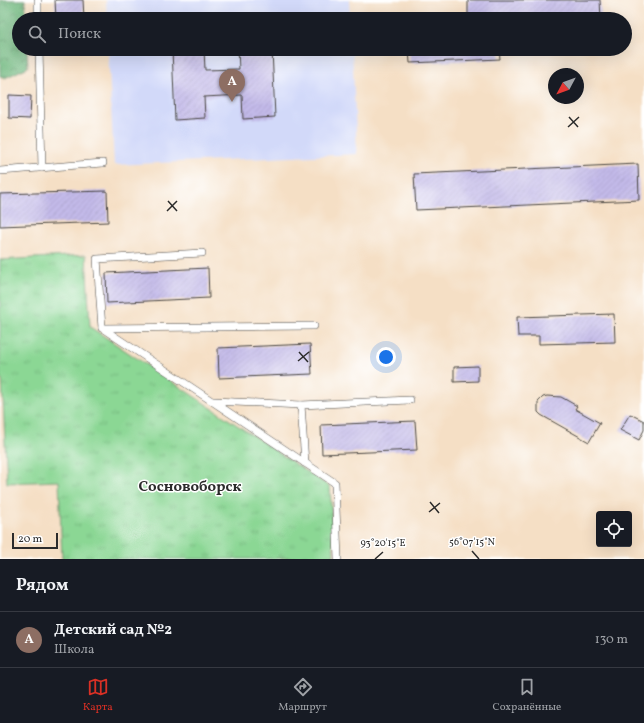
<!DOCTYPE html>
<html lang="ru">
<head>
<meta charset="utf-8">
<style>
	body { margin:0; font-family:Vollkorn,serif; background:#20242c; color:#f1f3f6 }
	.controls { position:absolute; right:12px; bottom:12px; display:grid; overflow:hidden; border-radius:4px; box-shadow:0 4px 16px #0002 }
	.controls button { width:36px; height:36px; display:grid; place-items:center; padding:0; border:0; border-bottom:1px solid #363941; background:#171b24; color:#f1f3f6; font:20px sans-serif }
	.compass { position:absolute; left:548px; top:68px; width:36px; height:36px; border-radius:50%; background:#171b24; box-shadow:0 4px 16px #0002; rotate:229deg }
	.scale { position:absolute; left:12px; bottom:10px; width:46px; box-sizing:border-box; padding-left:4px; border:2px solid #2b2b2b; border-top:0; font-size:11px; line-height:14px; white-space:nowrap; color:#2b2b2b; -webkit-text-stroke:3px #fff; paint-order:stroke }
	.you { position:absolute; left:386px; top:357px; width:14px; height:14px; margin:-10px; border:3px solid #fff; border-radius:50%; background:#1a73e8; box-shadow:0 0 0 6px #1a73e833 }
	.badge { display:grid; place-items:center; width:26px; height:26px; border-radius:50%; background:#d93025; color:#fff; font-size:13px; font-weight:700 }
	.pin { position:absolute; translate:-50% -33px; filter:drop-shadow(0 1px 2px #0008) }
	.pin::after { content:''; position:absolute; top:21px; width:14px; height:12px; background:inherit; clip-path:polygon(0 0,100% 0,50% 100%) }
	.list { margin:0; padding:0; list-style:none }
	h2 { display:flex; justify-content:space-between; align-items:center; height:52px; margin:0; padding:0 16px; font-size:17px }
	h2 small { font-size:13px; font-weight:400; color:#9ea1a6 }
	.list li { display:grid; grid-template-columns:26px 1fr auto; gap:12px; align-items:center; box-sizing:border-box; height:56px; padding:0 16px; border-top:1px solid #363941 }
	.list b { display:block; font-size:15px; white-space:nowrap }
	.list p { margin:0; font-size:13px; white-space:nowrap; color:#9ea1a6 }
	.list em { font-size:13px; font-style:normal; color:#9ea1a6 }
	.icon { flex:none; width:22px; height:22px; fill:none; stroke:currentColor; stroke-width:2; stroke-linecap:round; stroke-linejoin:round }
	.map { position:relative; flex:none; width:644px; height:559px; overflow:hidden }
	.search { position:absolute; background:#171b24; box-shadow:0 4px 16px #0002; left:12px; right:12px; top:12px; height:44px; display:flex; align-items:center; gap:10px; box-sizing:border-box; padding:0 14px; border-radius:22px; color:#9ea1a6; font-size:15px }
	.sheet { height:108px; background:#171b24 }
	nav { display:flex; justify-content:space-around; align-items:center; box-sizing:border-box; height:56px; border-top:1px solid #363941; background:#171b24; font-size:11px; color:#9ea1a6 }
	nav a { display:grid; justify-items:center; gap:2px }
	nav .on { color:#d93025 }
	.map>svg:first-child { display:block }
	.built { fill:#d2d9f9 }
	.forest { fill:url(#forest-crowns); stroke:#4e7254 }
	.park { fill:url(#park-tufts); stroke:#5b8160 }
	.building { fill:url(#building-hatch) }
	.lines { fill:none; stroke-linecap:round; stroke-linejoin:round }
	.lane-casing { stroke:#494642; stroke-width:8 }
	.lane { stroke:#fff; stroke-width:7 }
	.ticks { fill:none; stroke:#2b2b2b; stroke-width:1.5 }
	.labels { text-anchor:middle; stroke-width:3; stroke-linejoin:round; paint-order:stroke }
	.district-label { font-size:15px; font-weight:bold; fill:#2b2b2b; stroke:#fff }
	.ticks-label { font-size:10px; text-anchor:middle; fill:#2b2b2b; stroke:#fff; stroke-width:3; stroke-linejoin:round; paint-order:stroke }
</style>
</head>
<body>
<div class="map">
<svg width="644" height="559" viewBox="0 0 644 559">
	<defs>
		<pattern id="forest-crowns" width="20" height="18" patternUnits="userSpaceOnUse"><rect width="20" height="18" fill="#70b87e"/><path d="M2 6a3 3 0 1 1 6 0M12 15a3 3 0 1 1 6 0" fill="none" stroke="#5c9667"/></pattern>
		<pattern id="park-tufts" width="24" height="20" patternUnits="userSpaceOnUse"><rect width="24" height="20" fill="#8bd794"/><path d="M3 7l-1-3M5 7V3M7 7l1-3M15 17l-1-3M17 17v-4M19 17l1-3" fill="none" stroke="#78b980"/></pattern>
		<pattern id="building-hatch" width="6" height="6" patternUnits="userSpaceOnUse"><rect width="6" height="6" fill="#c3bae9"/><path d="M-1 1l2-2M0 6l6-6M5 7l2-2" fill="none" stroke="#a8a0c8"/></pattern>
	</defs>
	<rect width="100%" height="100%" fill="#fff"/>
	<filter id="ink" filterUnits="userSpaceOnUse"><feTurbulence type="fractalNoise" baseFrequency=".025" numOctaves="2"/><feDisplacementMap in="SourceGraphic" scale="8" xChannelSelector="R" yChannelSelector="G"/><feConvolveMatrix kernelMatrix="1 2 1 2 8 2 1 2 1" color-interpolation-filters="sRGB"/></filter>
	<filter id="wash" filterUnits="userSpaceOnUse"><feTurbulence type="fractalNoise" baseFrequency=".012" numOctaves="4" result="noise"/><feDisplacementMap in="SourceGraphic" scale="16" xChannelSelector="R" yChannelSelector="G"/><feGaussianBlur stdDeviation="0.9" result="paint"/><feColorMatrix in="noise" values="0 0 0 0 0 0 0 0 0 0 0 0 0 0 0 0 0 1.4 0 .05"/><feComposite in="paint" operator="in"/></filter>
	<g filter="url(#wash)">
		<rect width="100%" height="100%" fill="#f5dfc5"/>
		<!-- built -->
		<g class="built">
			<path d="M106,0H349L350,19H107Z"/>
			<path d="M108,49H352L357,154L114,165Z"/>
		</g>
		<!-- forest -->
		<path class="forest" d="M0,0H25L26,19H19V49H27L28,67L5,78L0,76Z"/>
		<!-- park -->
		<path class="park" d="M86,255L90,327L330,487L334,556L261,559H62L59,481L7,483L2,379H0V260Z"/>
		<g id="blocks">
			<!-- building -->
			<g class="building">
				<path d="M55,0H83L84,19H56Z"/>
				<path d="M468,0H600L601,19H572V17L468,19Z"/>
				<path d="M172,49H204L205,70L239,69L238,49H272L275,117L243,119L242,95L204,97L205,118L175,120Z"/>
				<path d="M409,49H499L500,59L410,63Z"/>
				<path d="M9,95L31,96L30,119L9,118Z"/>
				<path d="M638,164L639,200L416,210L414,174Z"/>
				<path d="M107,191L108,222L0,226V194Z"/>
				<path d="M208,268L209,298L107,303L106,273Z"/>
				<path d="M614,314L615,342L539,344V336H518L517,317Z"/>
				<path d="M310,344L312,374L219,378L218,348Z"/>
				<path d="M478,366V381L454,382V367Z"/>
				<path d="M547,396L561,397L577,406L575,409L600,423L589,442L541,415L538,412V402L543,397Z"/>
				<path d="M630,414L644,421V430L639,440L620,430Z"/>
				<path d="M415,421L417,450L322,454L321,425Z"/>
			</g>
		</g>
	</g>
	<g filter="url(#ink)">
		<use href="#blocks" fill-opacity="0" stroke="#494642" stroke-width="1"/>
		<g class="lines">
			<defs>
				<g id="lane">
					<path d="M38,0V19"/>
					<path d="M39,49L42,168"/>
					<path d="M0,171L103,163"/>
					<path d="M202,253L97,259L102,328L335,483L338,559"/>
					<path d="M102,328L314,326"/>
					<path d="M214,401L301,405L410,400"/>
					<path d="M301,405L305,463"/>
				</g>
			</defs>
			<!-- lane casing -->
			<use href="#lane" class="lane-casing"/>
			<!-- lane -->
			<use href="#lane" class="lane"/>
		</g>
	</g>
	<!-- ticks -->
	<path class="ticks" d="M569,117L578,127M568,127L579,117M168,201L177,211M167,211L177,201M299,352L308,362M298,361L309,352M430,502L439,513M429,512L440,503M472,551L479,559M375,559L383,552"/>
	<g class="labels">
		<!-- district labels -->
		<g class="district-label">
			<text x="190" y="491">Сосновоборск</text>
		</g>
	</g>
	<g class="ticks-label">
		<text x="472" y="545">56°07'15"N</text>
		<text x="383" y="546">93°20'15"E</text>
	</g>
</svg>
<div class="controls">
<button><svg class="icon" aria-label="locate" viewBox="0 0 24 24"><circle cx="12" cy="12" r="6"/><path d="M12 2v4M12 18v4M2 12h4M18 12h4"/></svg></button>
</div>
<svg class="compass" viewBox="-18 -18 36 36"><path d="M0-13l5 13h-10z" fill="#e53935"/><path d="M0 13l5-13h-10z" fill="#9ea1a6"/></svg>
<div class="scale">20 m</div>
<div class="you"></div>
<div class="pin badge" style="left:232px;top:102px;background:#8d6e63">A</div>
<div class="search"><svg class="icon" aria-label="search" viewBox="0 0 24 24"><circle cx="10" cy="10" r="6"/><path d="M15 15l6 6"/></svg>Поиск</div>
</div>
<section class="sheet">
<h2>Рядом<small></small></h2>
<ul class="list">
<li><span class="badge" style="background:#8d6e63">A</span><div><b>Детский сад №2</b><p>Школа</p></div><em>130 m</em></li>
</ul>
</section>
<nav>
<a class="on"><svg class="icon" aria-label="map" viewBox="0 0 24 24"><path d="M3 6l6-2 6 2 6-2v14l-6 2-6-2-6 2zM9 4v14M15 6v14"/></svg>Карта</a>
<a><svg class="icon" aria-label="directions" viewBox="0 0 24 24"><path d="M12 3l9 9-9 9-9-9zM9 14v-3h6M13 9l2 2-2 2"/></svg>Маршрут</a>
<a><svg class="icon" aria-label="saved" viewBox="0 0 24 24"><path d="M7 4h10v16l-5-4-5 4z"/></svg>Сохранённые</a>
</nav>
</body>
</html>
